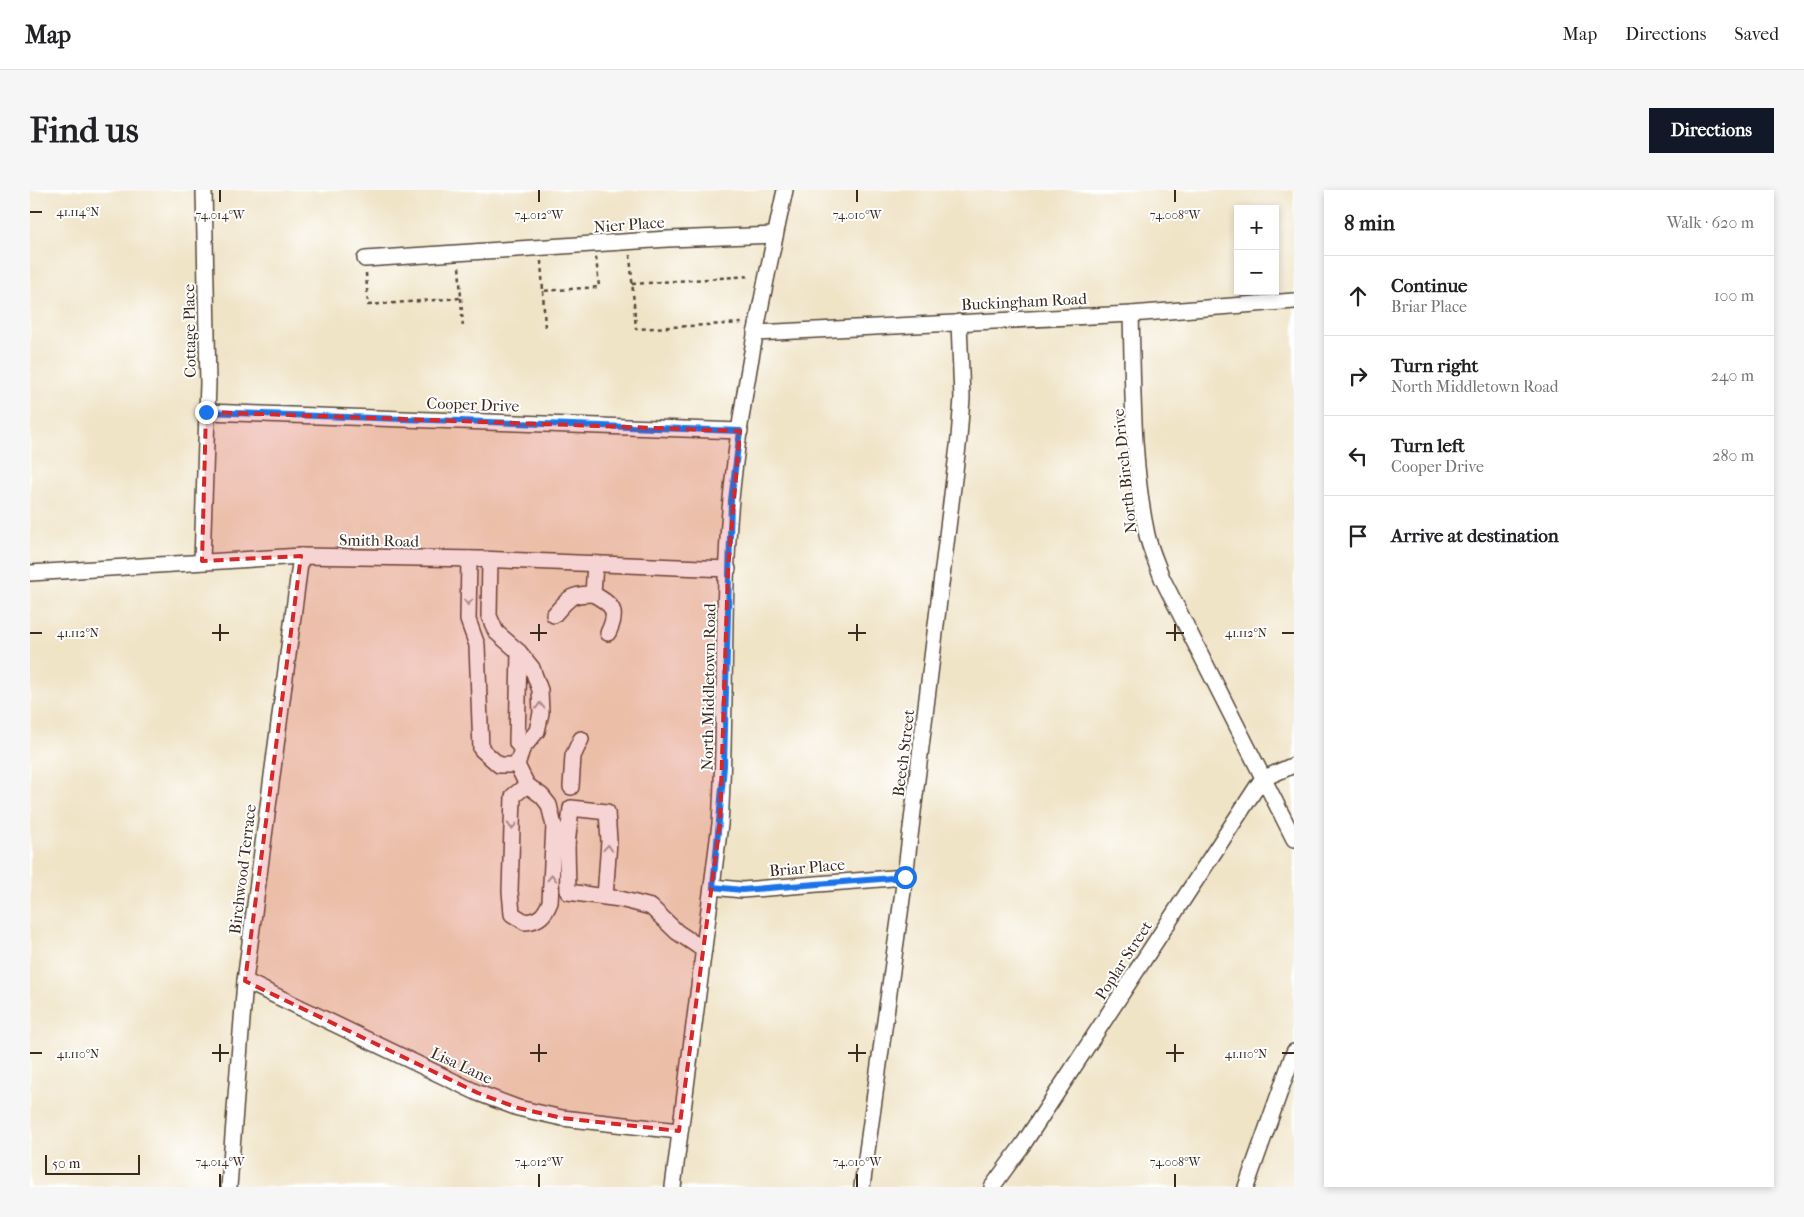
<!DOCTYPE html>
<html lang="en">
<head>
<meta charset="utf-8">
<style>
	body { margin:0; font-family:"IM FELL French Canon",serif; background:#f6f6f6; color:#202124 }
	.controls { position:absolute; right:15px; top:15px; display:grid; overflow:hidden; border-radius:0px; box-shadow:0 2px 8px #0003 }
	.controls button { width:45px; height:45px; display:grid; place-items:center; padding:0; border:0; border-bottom:1px solid #e0e0e0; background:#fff; color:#202124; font:25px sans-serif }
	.scale { position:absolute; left:15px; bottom:12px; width:95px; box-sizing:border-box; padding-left:5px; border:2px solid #3b2a1e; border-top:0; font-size:14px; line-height:18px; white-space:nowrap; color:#3b2a1e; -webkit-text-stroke:4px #fff; paint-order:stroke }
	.stop { position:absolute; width:15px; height:15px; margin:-11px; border:4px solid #1a73e8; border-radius:50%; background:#fff }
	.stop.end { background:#1a73e8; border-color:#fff; box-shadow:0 1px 5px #0008 }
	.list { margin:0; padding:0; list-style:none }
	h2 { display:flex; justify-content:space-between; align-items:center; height:65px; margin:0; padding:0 20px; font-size:21px }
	h2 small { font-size:16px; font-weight:400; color:#757577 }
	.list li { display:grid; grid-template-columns:32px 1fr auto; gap:15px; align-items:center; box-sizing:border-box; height:80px; padding:0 20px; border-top:1px solid #e0e0e0 }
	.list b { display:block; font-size:19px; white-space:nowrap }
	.list p { margin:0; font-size:16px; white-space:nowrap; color:#757577 }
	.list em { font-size:16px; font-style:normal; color:#757577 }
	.icon { flex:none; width:28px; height:28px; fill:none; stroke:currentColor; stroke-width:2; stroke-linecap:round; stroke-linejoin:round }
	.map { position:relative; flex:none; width:1264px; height:997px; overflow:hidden; border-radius:0px }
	header { display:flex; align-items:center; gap:30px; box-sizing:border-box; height:70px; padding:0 25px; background:#fff; border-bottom:1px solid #e0e0e0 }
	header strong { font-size:24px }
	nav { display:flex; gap:28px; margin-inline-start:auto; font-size:18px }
	.intro { display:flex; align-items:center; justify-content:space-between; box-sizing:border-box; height:120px; padding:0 30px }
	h1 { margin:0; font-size:35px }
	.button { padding:12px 22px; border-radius:0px; background:#111827; color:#fff; font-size:18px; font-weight:700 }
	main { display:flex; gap:30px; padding:0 30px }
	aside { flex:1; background:#fff; border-radius:0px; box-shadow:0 2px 8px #0003 }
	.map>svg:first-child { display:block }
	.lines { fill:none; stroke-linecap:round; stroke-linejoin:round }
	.minor-casing { stroke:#564637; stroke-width:18 }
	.path { stroke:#564637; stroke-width:2.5; stroke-dasharray:4 4; stroke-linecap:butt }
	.minor { stroke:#fff; stroke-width:15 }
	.oneway { stroke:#a79f9a }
	.route { stroke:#1a73e8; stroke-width:6 }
	.marked { fill:#d62828; fill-opacity:0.2; stroke:#d62828; stroke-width:4; stroke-dasharray:10 6; stroke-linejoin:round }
	.ticks { fill:none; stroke:#3b2a1e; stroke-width:2 }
	.labels { text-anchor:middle; stroke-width:4; stroke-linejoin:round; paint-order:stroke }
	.street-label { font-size:16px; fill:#3b2a1e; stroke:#fff }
	.ticks-label { font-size:12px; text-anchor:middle; fill:#3b2a1e; stroke:#fff; stroke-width:4; stroke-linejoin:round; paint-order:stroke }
</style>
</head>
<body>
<header>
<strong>Map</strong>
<nav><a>Map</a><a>Directions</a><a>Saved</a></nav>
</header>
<div class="intro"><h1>Find us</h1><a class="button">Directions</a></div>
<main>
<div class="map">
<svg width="1264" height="997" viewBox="0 0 1264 997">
	<rect width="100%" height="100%" fill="#fff"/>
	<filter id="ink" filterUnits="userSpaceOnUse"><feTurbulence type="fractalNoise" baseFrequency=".02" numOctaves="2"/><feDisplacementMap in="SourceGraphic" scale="10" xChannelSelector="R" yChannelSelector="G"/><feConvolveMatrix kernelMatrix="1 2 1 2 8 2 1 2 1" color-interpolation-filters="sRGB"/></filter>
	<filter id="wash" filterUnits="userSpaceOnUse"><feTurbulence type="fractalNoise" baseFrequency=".0096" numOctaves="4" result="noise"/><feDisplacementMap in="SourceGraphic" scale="20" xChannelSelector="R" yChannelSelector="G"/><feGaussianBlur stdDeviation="1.12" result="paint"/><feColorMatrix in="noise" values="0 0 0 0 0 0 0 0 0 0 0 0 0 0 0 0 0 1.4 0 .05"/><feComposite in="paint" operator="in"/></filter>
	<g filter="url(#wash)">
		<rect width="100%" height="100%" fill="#f0e4c7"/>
	</g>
	<g filter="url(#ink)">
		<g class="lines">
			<defs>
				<g id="minor">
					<path d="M335,69L638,49L745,45"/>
					<path d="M1101,124C1103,195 1102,276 1117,345C1120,359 1127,374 1132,388L1264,649"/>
					<path d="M725,143L1101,124L1264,111"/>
					<path d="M176,222L710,241"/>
					<path d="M439,369L438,430L447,455L451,559L469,575H487"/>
					<path d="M460,370L459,426L466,442L489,462L502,478L510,500L511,523L507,541L492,559L487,575L497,595L512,606L519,615L524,636L537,655"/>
					<path d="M172,371L178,193L174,0"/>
					<path d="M0,383L271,366L449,369L698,379"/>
					<path d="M563,404C583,415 589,421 578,443"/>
					<path d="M524,425C539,408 540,404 563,404L565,374"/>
					<path d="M489,462L487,553L492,559"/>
					<path d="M497,595L483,606L480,701L482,724L495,732C509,731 515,725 520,712L524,636"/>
					<path d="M541,597L543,566L551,549"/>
					<path d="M683,697L712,700L875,687"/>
					<path d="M575,707L579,651L577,622L541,618L537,655L538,702L590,709L621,717L647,742L674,760"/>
					<path d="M215,791L448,903L488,918L532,928L649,941"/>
					<path d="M199,997L215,791L271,366"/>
					<path d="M643,997L690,634C697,526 691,417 701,309C711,205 733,102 755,0"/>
					<path d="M832,997L875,687L929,248L932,208L929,132"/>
					<path d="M962,997L994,953L1232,589L1264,575"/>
					<path d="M1216,997L1264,862"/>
				</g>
			</defs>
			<!-- minor casing -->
			<use href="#minor" class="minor-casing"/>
			<!-- path -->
			<g class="path">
				<path d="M600,65L606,139L712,133"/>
				<path d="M511,71L513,101L569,97L566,67"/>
				<path d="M336,83L338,115L431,108L429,75"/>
				<path d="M602,94L721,86"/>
				<path d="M513,101L515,139"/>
				<path d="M431,108L433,139"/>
			</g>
			<!-- minor -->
			<use href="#minor" class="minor"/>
		</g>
		<!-- one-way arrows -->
		<defs><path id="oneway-chevron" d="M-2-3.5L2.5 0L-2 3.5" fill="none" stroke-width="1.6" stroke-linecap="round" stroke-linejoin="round" transform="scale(1.25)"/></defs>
		<g class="oneway">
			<use href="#oneway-chevron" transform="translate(438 412) rotate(90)"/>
			<use href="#oneway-chevron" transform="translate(510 516) rotate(-92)"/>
			<use href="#oneway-chevron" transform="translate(482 636) rotate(92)"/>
			<use href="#oneway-chevron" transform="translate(578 658) rotate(-86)"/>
			<use href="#oneway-chevron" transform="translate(522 688) rotate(-87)"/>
		</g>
	</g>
	<g class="lines" filter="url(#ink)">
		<!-- route -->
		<path class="route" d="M176,222L710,241L701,310L694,576L683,697L712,700L875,687"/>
	</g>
	<!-- marked area -->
	<path class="marked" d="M176,222L710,241L698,379L690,634L649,941L532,928L488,918L448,903L215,791L271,366L172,371Z"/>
	<!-- ticks -->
	<path class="ticks" d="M190,0V12M509,0V12M827,0V12M1145,0V12M0,22H12M190,434V451M509,434V451M827,434V451M1145,434V451M0,443H12M182,443H199M500,443H517M818,443H836M1136,443H1154M1252,443H1264M190,854V872M509,854V872M827,854V872M1145,854V872M0,863H12M182,863H199M500,863H517M818,863H836M1136,863H1154M1252,863H1264M190,984V997M509,984V997M827,984V997M1145,984V997"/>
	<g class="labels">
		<!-- street labels -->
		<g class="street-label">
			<text transform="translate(599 34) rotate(-4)" y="6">Nier Place</text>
			<text transform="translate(994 111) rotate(-3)" y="6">Buckingham Road</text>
			<text transform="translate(159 141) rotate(-91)" y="6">Cottage Place</text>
			<text transform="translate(443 214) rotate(2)" y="6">Cooper Drive</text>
			<text transform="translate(1094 281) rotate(-96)" y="6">North Birch Drive</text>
			<text transform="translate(349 350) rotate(1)" y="6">Smith Road</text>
			<text transform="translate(678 497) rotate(-89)" y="6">North Middletown Road</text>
			<text transform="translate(873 563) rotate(-83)" y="6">Beech Street</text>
			<text transform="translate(777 677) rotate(-5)" y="6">Briar Place</text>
			<text transform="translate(212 679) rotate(-83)" y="6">Birchwood Terrace</text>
			<text transform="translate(1093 770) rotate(-57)" y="6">Poplar Street</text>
			<text transform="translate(432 875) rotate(25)" y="6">Lisa Lane</text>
		</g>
	</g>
	<g class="ticks-label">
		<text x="48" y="26">41.114°N</text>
		<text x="190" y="29">74.014°W</text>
		<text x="509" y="29">74.012°W</text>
		<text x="827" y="29">74.010°W</text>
		<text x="1145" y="29">74.008°W</text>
		<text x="48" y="447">41.112°N</text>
		<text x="1216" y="447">41.112°N</text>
		<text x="48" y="868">41.110°N</text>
		<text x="1216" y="868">41.110°N</text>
		<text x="190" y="976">74.014°W</text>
		<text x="509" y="976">74.012°W</text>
		<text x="827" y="976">74.010°W</text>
		<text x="1145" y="976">74.008°W</text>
	</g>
</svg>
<div class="controls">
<button>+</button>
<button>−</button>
</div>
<div class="scale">50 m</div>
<div class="stop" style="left:875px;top:687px"></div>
<div class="stop end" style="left:176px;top:222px"></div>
</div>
<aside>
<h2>8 min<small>Walk · 620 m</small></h2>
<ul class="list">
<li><svg class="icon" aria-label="ahead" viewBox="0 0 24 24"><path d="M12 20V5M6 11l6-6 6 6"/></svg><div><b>Continue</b><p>Briar Place</p></div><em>100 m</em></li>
<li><svg class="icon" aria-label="right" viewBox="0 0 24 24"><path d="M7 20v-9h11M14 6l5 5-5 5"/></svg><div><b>Turn right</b><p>North Middletown Road</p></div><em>240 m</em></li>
<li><svg class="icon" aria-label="left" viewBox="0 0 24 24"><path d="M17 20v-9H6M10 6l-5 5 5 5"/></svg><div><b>Turn left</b><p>Cooper Drive</p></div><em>280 m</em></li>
<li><svg class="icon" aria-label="arrive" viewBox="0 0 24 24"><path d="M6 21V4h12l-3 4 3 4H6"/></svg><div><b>Arrive at destination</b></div></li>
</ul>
</aside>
</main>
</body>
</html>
